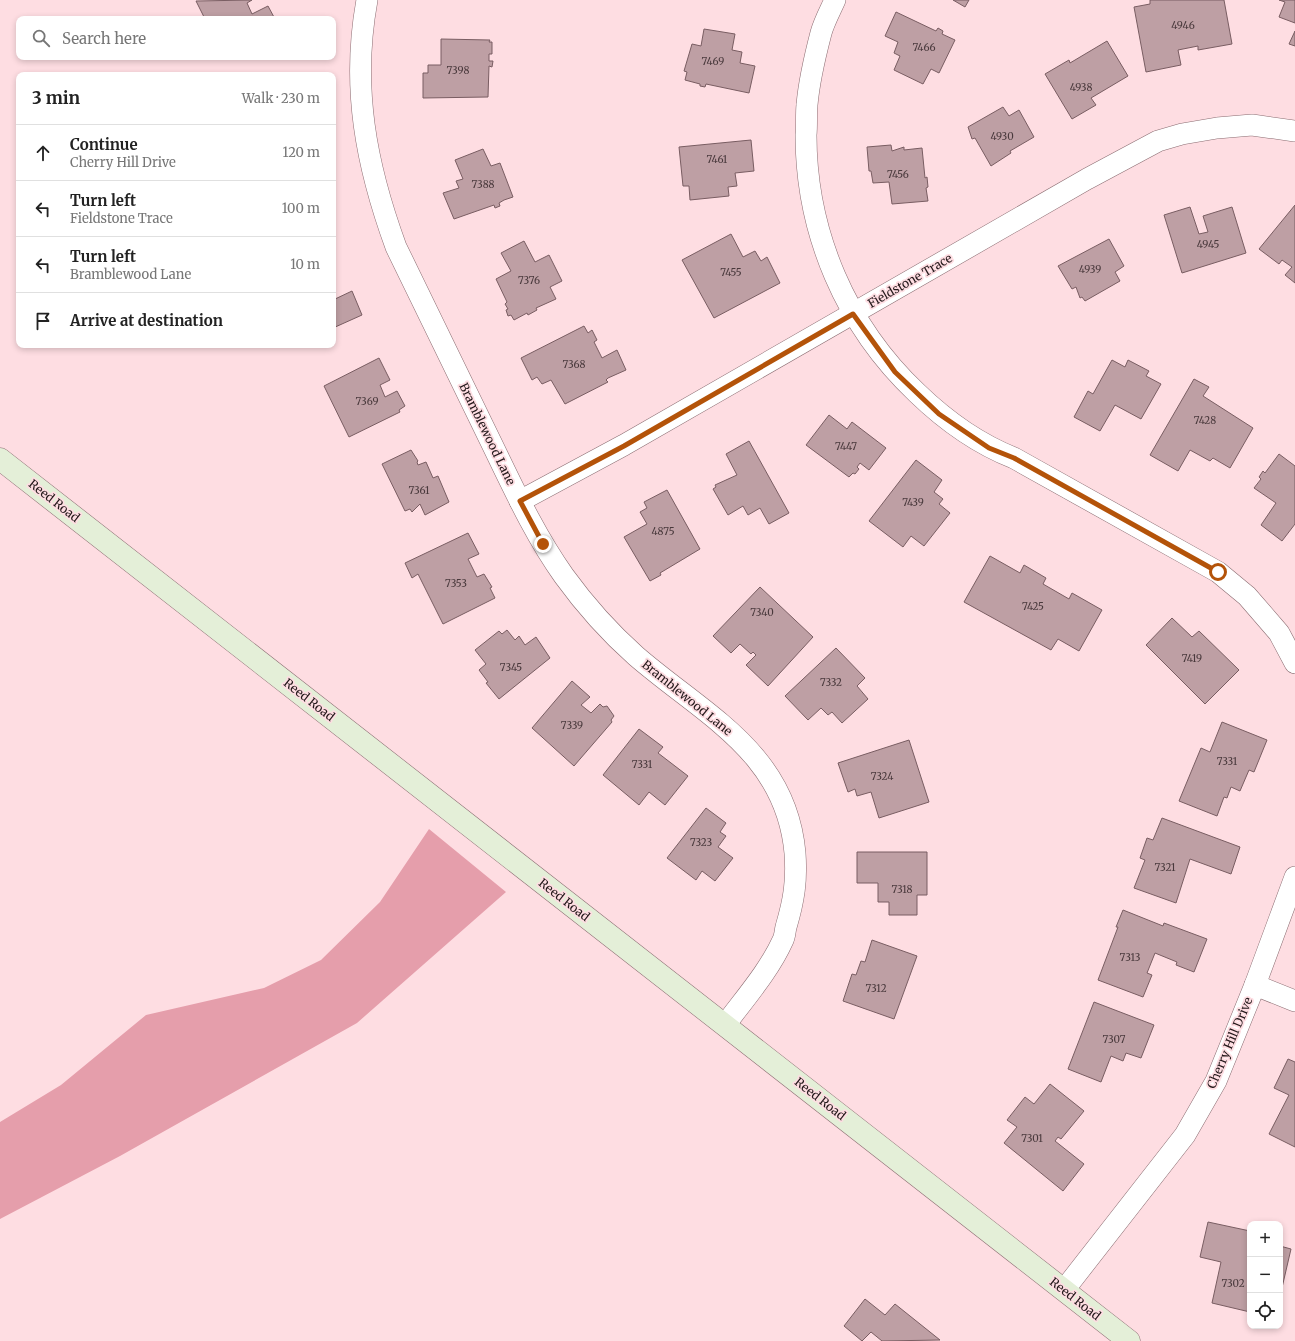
<!DOCTYPE html>
<html lang="en">
<head>
<meta charset="utf-8">
<style>
	body { margin:0; font-family:Merriweather,serif; background:#f2f2f2; color:#222 }
	.controls { position:absolute; right:12px; bottom:12px; display:grid; overflow:hidden; border-radius:8px; box-shadow:0 2px 6px #0003 }
	.controls button { width:36px; height:36px; display:grid; place-items:center; padding:0; border:0; border-bottom:1px solid #e0e0e0; background:#fff; color:#222; font:20px sans-serif }
	.stop { position:absolute; width:12px; height:12px; margin:-9px; border:3px solid #b45309; border-radius:50%; background:#fff }
	.stop.end { background:#b45309; border-color:#fff; box-shadow:0 1px 4px #0008 }
	.list { margin:0; padding:0; list-style:none }
	h2 { display:flex; justify-content:space-between; align-items:center; height:52px; margin:0; padding:0 16px; font-size:17px }
	h2 small { font-size:13px; font-weight:400; color:#767676 }
	.list li { display:grid; grid-template-columns:26px 1fr auto; gap:12px; align-items:center; box-sizing:border-box; height:56px; padding:0 16px; border-top:1px solid #e0e0e0 }
	.list b { display:block; font-size:15px; white-space:nowrap }
	.list p { margin:0; font-size:13px; white-space:nowrap; color:#767676 }
	.list em { font-size:13px; font-style:normal; color:#767676 }
	.icon { flex:none; width:22px; height:22px; fill:none; stroke:currentColor; stroke-width:2; stroke-linecap:round; stroke-linejoin:round }
	.map { position:relative; flex:none; width:1295px; height:1341px; overflow:hidden }
	.search { position:absolute; background:#fff; box-shadow:0 2px 6px #0003; left:16px; top:16px; width:320px; height:44px; display:flex; align-items:center; gap:10px; box-sizing:border-box; padding:0 14px; border-radius:8px; color:#767676; font-size:15px }
	.panel { position:absolute; background:#fff; box-shadow:0 2px 6px #0003; left:16px; top:72px; width:320px; height:276px; border-radius:8px }
	.map>svg:first-child { display:block }
	.green { fill:#e59eab }
	.building { fill:#be9fa4; stroke:#795d62 }
	.lines { fill:none; stroke-linecap:round; stroke-linejoin:round }
	.street-casing { stroke:#8a6c71; stroke-width:22 }
	.secondary-casing { stroke:#8a6c71; stroke-width:23 }
	.street { stroke:#fff; stroke-width:21 }
	.secondary { stroke:#e4efd8; stroke-width:22 }
	.route { stroke:#b45309; stroke-width:5 }
	.labels { text-anchor:middle; stroke-width:3.5; stroke-linejoin:round; paint-order:stroke }
	.number-label { font-size:10px; fill:#49393c }
	.street-label { font-size:12px; fill:#221719; stroke:#fedde2 }
</style>
</head>
<body>
<div class="map">
<svg width="1295" height="1341" viewBox="0 0 1295 1341">
	<rect width="100%" height="100%" fill="#fedde2"/>
	<!-- green -->
	<path class="green" d="M429,829L506,892L357,1023L120,1156L0,1219V1122L61,1085L146,1015L264,988L321,960L380,902Z"/>
	<!-- building -->
	<g class="building">
		<path d="M252,0L247,3L252,14L268,6L275,19H205L196,1Z"/>
		<path d="M953,0H969L965,7Z"/>
		<path d="M1150,0H1224L1232,44L1198,50V46L1178,50L1181,65L1146,72L1134,7L1150,4Z"/>
		<path d="M1279,0H1295V23L1279,17L1285,2Z"/>
		<path d="M896,12L936,31L938,28L943,31L942,34L955,40L939,73L931,69L923,84L894,70L900,56L894,53L898,42L885,36Z"/>
		<path d="M704,29L735,34L732,50L742,52L740,63L755,66L749,93L706,84L705,87L700,86V84L685,80L687,72L684,71L692,44L701,46Z"/>
		<path d="M1295,31V46L1289,44Z"/>
		<path d="M441,39L490,40L489,42H492V54H489V61H493L492,67L489,66L488,97L423,98V73H428V65H441Z"/>
		<path d="M1107,41L1128,76L1091,98L1096,105L1072,119L1045,74L1069,60L1070,63Z"/>
		<path d="M1003,107L1009,116L1019,110L1034,137L1010,151L1011,153L991,166L975,138L972,139L968,127Z"/>
		<path d="M751,140L754,171L735,173L737,186L728,187L729,196L690,200L689,186H683L679,147Z"/>
		<path d="M891,145L892,151L904,147V150L922,148L925,178L927,177L928,187L926,188L928,201L892,204L889,182L873,183L871,171H869L867,147Z"/>
		<path d="M483,149L491,166L500,163L513,197L504,200L499,203L500,206L495,208L494,205L454,219L443,193L459,188L456,181L463,179L455,160Z"/>
		<path d="M1295,205V283L1285,275L1292,267L1282,260L1279,264L1259,249Z"/>
		<path d="M1190,207L1199,234L1208,232L1203,216L1232,207L1246,253L1182,273L1164,215Z"/>
		<path d="M731,234L743,257L755,251L761,261L767,257L780,283L714,318L682,260Z"/>
		<path d="M1109,239L1124,266L1115,272L1120,281L1085,301L1082,297L1080,298L1076,287L1072,289L1058,266Z"/>
		<path d="M524,241L535,262L549,255L562,281L550,287L556,299L536,308L537,310L528,315L527,313L514,320L511,315L508,316L506,310L508,309L505,304L507,302L496,279L511,271L501,253Z"/>
		<path d="M352,291L362,315L333,328V300Z"/>
		<path d="M584,326L588,333L592,330L597,340L594,342L602,358L617,350L626,370L608,378L606,380L608,382L565,404L551,380L542,384L537,377L532,380L521,358Z"/>
		<path d="M379,358L390,380L380,385L385,397L397,391L405,406L399,410L400,412L349,437L324,386Z"/>
		<path d="M1112,360L1125,367L1128,360L1149,371L1146,376L1161,384L1141,419L1115,405L1100,431L1074,417L1088,391L1093,394Z"/>
		<path d="M1194,379L1209,387L1203,396L1253,428L1230,468L1213,458L1210,461L1190,450L1178,471L1150,455Z"/>
		<path d="M829,415L847,429L852,422L886,448L869,470L860,463L857,467L859,469L855,474L853,473L849,477L806,445Z"/>
		<path d="M749,441L789,513L769,524L760,508L748,515L743,506L728,515L713,489L716,487L715,485L737,475L726,454Z"/>
		<path d="M411,450L418,461L417,462L418,465L426,462L433,478L438,476L449,502L425,515L420,504L412,512L410,509L405,511L382,464Z"/>
		<path d="M1279,454L1295,466V524L1282,541L1261,525L1276,503L1254,488L1261,479L1259,477L1263,471L1265,473Z"/>
		<path d="M916,460L942,480L934,492L943,499L939,504L950,513L924,546L911,536L903,547L869,521Z"/>
		<path d="M667,490L700,549L660,573L661,575L650,581L624,537L647,524L640,512L647,508L644,502Z"/>
		<path d="M468,533L479,554L468,559L477,577L484,574L492,587L490,588L495,598L443,624L418,574L412,578L405,563Z"/>
		<path d="M990,556L1020,573L1024,565L1046,578L1043,584L1069,599L1072,593L1102,610L1079,651L1058,639L1051,650L964,602Z"/>
		<path d="M760,587L813,637L768,686L746,665L756,655L753,652L751,654L740,644L731,653L713,636Z"/>
		<path d="M1172,618L1192,637L1199,631L1239,670L1205,704L1146,645Z"/>
		<path d="M507,630L515,640L519,636L525,645L536,637L550,658L499,699L486,683L488,682L479,670L486,664L475,650L499,631L502,634Z"/>
		<path d="M836,648L865,678L857,686L868,699L842,723L832,712L828,715L821,708L808,720L785,696Z"/>
		<path d="M572,681L590,697L581,705L591,713L600,704L603,707L607,706L614,716L611,720L612,722L574,766L532,728Z"/>
		<path d="M1222,722L1267,740L1254,772L1249,770L1240,791L1231,787L1227,798L1224,797L1217,816L1179,801L1201,748L1210,752Z"/>
		<path d="M639,729L663,747L658,753L688,776L665,805L649,792L639,805L603,775Z"/>
		<path d="M909,740L929,802L879,818L871,792L857,796L855,789L848,792L838,763Z"/>
		<path d="M706,808L726,823L720,832L726,836L718,847L733,858L715,881L702,871L696,880L667,858Z"/>
		<path d="M1162,818L1240,847L1231,874L1190,859L1176,903L1134,888L1145,860L1140,858L1147,838L1153,840Z"/>
		<path d="M857,852H927V895H917V915H889V902H878V883H857Z"/>
		<path d="M1123,910L1163,926L1164,923L1207,939L1194,972L1176,965L1177,962L1155,953L1147,973L1152,975L1143,997L1098,980L1118,927H1116Z"/>
		<path d="M872,940L917,956L894,1019L843,1001L852,974L856,975L861,961L865,962Z"/>
		<path d="M1094,1002L1154,1025L1141,1058L1126,1053L1123,1061L1111,1056L1101,1082L1068,1069Z"/>
		<path d="M1288,1059L1295,1062V1147L1269,1134L1289,1095L1274,1088Z"/>
		<path d="M1050,1084L1084,1111L1061,1139L1058,1137L1055,1141L1084,1164L1063,1191L1004,1143L1017,1127L1007,1120L1025,1097L1034,1104Z"/>
		<path d="M1208,1222L1250,1231V1312L1212,1303L1221,1262L1200,1257Z"/>
		<path d="M1280,1246L1291,1249L1281,1292H1280Z"/>
		<path d="M865,1299L885,1315L895,1304L940,1340L882,1341L871,1332L862,1341L844,1326Z"/>
	</g>
	<g class="lines">
		<defs>
			<g id="street">
				<path d="M367,0C351,87 366,165 396,247C427,311 459,376 490,440C513,487 534,534 564,576C585,605 609,632 636,656C704,715 786,752 795,853C797,881 794,900 786,927C785,931 785,936 783,940C769,971 745,998 725,1025"/>
				<path d="M835,0C830,11 824,22 821,33C815,56 809,81 807,105C806,114 807,125 806,135C806,233 846,326 917,393C946,421 976,443 1014,458L1218,572L1247,596L1279,633L1295,663"/>
				<path d="M520,501L624,445L1087,179L1158,141L1182,134L1217,128L1252,125L1295,131"/>
				<path d="M1255,985L1295,1001"/>
				<path d="M1064,1290L1185,1135L1216,1081L1255,985L1295,877"/>
			</g>
			<path id="secondary" d="M0,459L1129,1341"/>
		</defs>
		<!-- street casing -->
		<use href="#street" class="street-casing"/>
		<!-- secondary casing -->
		<use href="#secondary" class="secondary-casing"/>
		<!-- street -->
		<use href="#street" class="street"/>
		<!-- secondary -->
		<use href="#secondary" class="secondary"/>
	</g>
	<g class="lines">
		<!-- route -->
		<path class="route" d="M543,544L520,501L624,446L853,314L895,372L939,414L989,448L1014,458L1218,572"/>
	</g>
	<g class="labels">
		<!-- number labels -->
		<g class="number-label">
			<text x="1183" y="29">4946</text>
			<text x="924" y="51">7466</text>
			<text x="713" y="65">7469</text>
			<text x="458" y="74">7398</text>
			<text x="1081" y="91">4938</text>
			<text x="1002" y="140">4930</text>
			<text x="717" y="163">7461</text>
			<text x="898" y="178">7456</text>
			<text x="483" y="188">7388</text>
			<text x="1208" y="248">4945</text>
			<text x="1090" y="273">4939</text>
			<text x="731" y="276">7455</text>
			<text x="529" y="284">7376</text>
			<text x="574" y="368">7368</text>
			<text x="367" y="405">7369</text>
			<text x="1205" y="424">7428</text>
			<text x="846" y="450">7447</text>
			<text x="419" y="494">7361</text>
			<text x="913" y="506">7439</text>
			<text x="663" y="535">4875</text>
			<text x="456" y="587">7353</text>
			<text x="1033" y="610">7425</text>
			<text x="762" y="616">7340</text>
			<text x="1192" y="662">7419</text>
			<text x="511" y="671">7345</text>
			<text x="831" y="686">7332</text>
			<text x="572" y="729">7339</text>
			<text x="1227" y="765">7331</text>
			<text x="642" y="768">7331</text>
			<text x="882" y="780">7324</text>
			<text x="701" y="846">7323</text>
			<text x="1165" y="871">7321</text>
			<text x="902" y="893">7318</text>
			<text x="1130" y="961">7313</text>
			<text x="876" y="992">7312</text>
			<text x="1114" y="1043">7307</text>
			<text x="1032" y="1142">7301</text>
			<text x="1233" y="1287">7302</text>
		</g>
		<!-- street labels -->
		<g class="street-label">
			<text transform="translate(910 281) rotate(-30)" y="4">Fieldstone Trace</text>
			<text transform="translate(487 434) rotate(64)" y="4">Bramblewood Lane</text>
			<text transform="translate(54 501) rotate(38)" y="4">Reed Road</text>
			<text transform="translate(687 698) rotate(39)" y="4">Bramblewood Lane</text>
			<text transform="translate(309 700) rotate(38)" y="4">Reed Road</text>
			<text transform="translate(564 900) rotate(38)" y="4">Reed Road</text>
			<text transform="translate(1230 1043) rotate(-67)" y="4">Cherry Hill Drive</text>
			<text transform="translate(820 1099) rotate(38)" y="4">Reed Road</text>
			<text transform="translate(1075 1299) rotate(38)" y="4">Reed Road</text>
		</g>
	</g>
</svg>
<div class="controls">
<button>+</button>
<button>−</button>
<button><svg class="icon" aria-label="locate" viewBox="0 0 24 24"><circle cx="12" cy="12" r="6"/><path d="M12 2v4M12 18v4M2 12h4M18 12h4"/></svg></button>
</div>
<div class="stop" style="left:1218px;top:572px"></div>
<div class="stop end" style="left:543px;top:544px"></div>
<div class="search"><svg class="icon" aria-label="search" viewBox="0 0 24 24"><circle cx="10" cy="10" r="6"/><path d="M15 15l6 6"/></svg>Search here</div>
<section class="panel">
<h2>3 min<small>Walk · 230 m</small></h2>
<ul class="list">
<li><svg class="icon" aria-label="ahead" viewBox="0 0 24 24"><path d="M12 20V5M6 11l6-6 6 6"/></svg><div><b>Continue</b><p>Cherry Hill Drive</p></div><em>120 m</em></li>
<li><svg class="icon" aria-label="left" viewBox="0 0 24 24"><path d="M17 20v-9H6M10 6l-5 5 5 5"/></svg><div><b>Turn left</b><p>Fieldstone Trace</p></div><em>100 m</em></li>
<li><svg class="icon" aria-label="left" viewBox="0 0 24 24"><path d="M17 20v-9H6M10 6l-5 5 5 5"/></svg><div><b>Turn left</b><p>Bramblewood Lane</p></div><em>10 m</em></li>
<li><svg class="icon" aria-label="arrive" viewBox="0 0 24 24"><path d="M6 21V4h12l-3 4 3 4H6"/></svg><div><b>Arrive at destination</b></div></li>
</ul>
</section>
</div>
</body>
</html>
